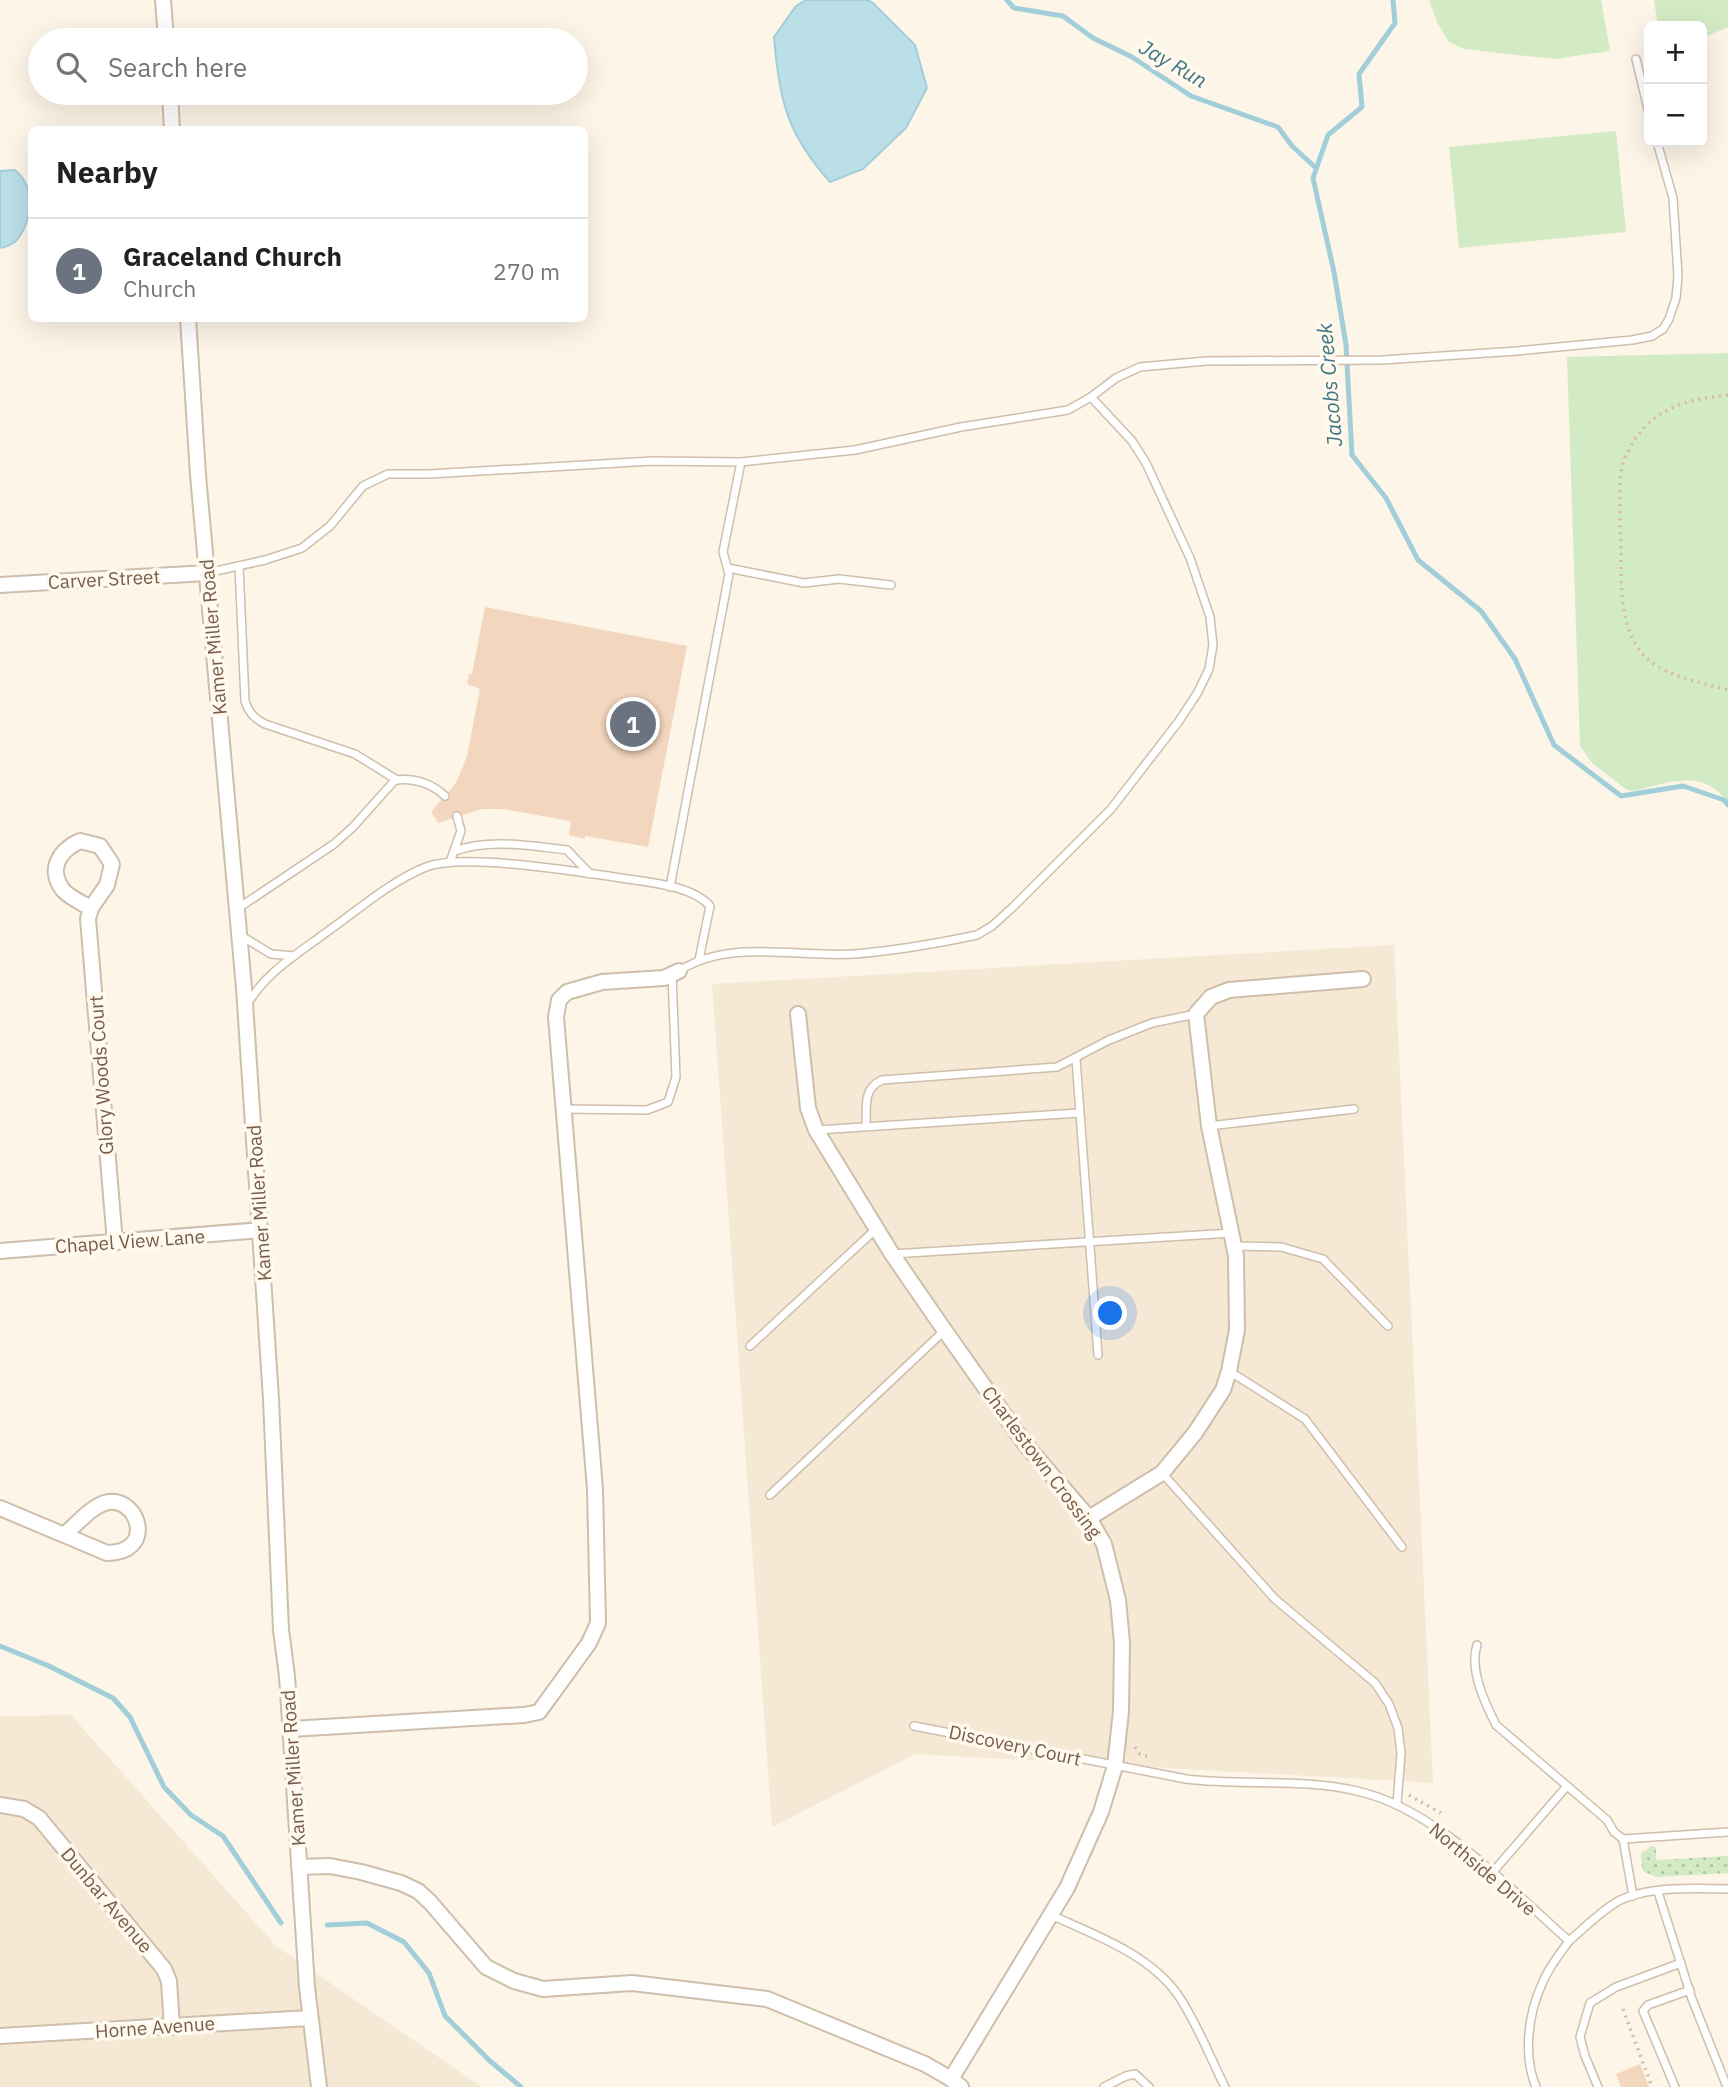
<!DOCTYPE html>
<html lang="en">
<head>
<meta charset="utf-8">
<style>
	body { margin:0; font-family:"IBM Plex Sans",sans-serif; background:#f2f2f2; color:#202124 }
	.controls { position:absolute; right:21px; top:21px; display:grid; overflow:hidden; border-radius:10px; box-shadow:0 7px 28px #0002 }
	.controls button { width:63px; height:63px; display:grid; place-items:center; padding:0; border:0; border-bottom:2px solid #e0e0e0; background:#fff; color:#202124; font:35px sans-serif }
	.you { position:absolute; left:1111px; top:1314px; width:24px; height:24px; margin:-18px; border:5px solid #fff; border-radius:50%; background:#1a73e8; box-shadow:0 0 0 10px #1a73e833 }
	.badge { display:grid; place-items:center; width:46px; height:46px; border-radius:50%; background:#7a4736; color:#fff; font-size:23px; font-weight:700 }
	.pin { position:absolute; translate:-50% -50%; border:4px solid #fff; box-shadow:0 2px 7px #0006 }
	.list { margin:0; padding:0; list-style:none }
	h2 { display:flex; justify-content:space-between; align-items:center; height:91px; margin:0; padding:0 28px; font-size:30px }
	h2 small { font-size:23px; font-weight:400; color:#757577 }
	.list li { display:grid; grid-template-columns:46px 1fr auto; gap:21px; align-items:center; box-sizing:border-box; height:105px; padding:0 28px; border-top:2px solid #e0e0e0 }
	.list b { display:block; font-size:26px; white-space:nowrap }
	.list p { margin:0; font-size:23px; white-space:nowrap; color:#757577 }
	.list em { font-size:23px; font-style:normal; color:#757577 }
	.icon { flex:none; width:38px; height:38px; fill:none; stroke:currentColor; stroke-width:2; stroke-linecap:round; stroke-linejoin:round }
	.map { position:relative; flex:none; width:1728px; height:2087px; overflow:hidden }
	.search { position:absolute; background:#fff; box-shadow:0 7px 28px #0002; left:28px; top:28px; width:560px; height:77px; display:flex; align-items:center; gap:18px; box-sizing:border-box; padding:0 24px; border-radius:38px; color:#757577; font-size:26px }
	.panel { position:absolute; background:#fff; box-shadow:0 7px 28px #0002; left:28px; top:126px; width:560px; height:196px; border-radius:10px }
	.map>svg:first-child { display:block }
	.residential { fill:#f5e8d5 }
	.grass { fill:url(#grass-dots) }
	.park { fill:#d3ebc5 }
	.water { fill:#bbdfe7; stroke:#a1ced9; stroke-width:2 }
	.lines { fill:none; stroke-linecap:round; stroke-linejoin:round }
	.stream { stroke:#a1ced9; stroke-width:5 }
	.building { fill:#f3d6be }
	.service-casing { stroke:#cfbeac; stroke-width:10 }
	.minor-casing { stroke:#cfbeac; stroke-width:18 }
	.path { stroke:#d8b9a1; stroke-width:3.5; stroke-dasharray:2 5; stroke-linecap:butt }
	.service { stroke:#fff; stroke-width:7 }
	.minor { stroke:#fff; stroke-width:14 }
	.labels { text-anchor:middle; stroke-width:7; stroke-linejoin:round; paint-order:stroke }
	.street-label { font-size:19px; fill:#785d4a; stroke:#fff9ee }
	.water-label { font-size:21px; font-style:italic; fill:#407684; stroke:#fff9ee }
</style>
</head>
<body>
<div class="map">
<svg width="1728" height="2087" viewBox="0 0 1728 2087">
	<defs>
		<pattern id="grass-dots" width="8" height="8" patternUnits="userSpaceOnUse" patternTransform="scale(1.75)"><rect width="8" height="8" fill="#d3ebc5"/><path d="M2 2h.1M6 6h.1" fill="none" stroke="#b0c2a2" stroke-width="1.8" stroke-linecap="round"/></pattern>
	</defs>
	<rect width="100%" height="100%" fill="#fdf5e7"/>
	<!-- residential -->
	<g class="residential">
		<path d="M1394,945L1433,1783L916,1754L772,1827L712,984Z"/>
		<path d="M71,1715L276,1946L482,2087H0V1716Z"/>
	</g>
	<!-- grass -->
	<path class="grass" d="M1651,1846L1656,1847V1860H1658L1728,1856V1873L1656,1877L1645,1872L1642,1869L1641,1854Z"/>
	<!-- park -->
	<g class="park">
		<path d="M1429,0H1601L1610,51L1554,59L1464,49L1449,42L1437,22Z"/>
		<path d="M1654,0H1728V27L1702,38V26H1658Z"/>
		<path d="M1616,131L1626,232L1459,248L1449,147Z"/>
		<path d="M1728,353V804C1706,767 1667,783 1634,791L1627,790L1592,763L1580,746L1567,357Z"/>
	</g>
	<!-- water -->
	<g class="water">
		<path d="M806,0H867L873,3L915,45L927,88L906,128L863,169L830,182C787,134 779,100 774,37L796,6Z"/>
		<path d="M15,170C35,186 33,220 17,240C14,244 7,246 2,248L0,247V171Z"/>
	</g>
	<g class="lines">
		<!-- stream -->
		<g class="stream">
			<path d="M1007,0L1014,8L1063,16L1093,38L1132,57L1191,96L1278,127L1292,146L1316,168"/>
			<path d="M1393,0L1395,23L1359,74L1362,107L1328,135L1313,178L1334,272L1346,345L1352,455L1386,498L1418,560L1481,611L1515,659L1554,745L1621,796L1683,786L1724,800L1728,805"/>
			<path d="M0,1646L49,1666L113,1698L130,1717L164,1787L191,1815L223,1836L281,1923"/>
			<path d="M327,1925L367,1923L404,1942L429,1973L445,2016L490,2061L521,2087"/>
		</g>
	</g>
	<!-- building -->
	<g class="building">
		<path d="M485,607L687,646L648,847L585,836V839L569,835L571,821L502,809H482L438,823L431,812L456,783L467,756L480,689L467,684L469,674H472Z"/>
		<path d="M1640,2064L1649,2087H1621L1616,2074Z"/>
	</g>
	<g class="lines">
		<defs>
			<g id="service">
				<path d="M1636,59L1649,113"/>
				<path d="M239,566L245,701C249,713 254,718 265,724L355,754L397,780"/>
				<path d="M728,568L804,583L839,579L891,585"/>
				<path d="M207,573L265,560L302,548L330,526L363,486L388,474H429L652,461L741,462L855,450L961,427L1068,410L1091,397L1116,378L1140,367L1206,361L1382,360L1517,351L1632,340L1652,336L1663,329L1669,319L1676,298L1678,276L1673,198L1657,142"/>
				<path d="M455,851C489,838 531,846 567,850L590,874"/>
				<path d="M450,862L461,831L457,816"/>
				<path d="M670,887L729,574L723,552L741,462"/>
				<path d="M237,909L334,844L353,827L395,780C414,778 431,783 445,796"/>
				<path d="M240,935L271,954L294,956"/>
				<path d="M679,971C730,938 797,958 854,954C892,951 939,943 977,935L992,926L1013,907L1111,809L1179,721L1198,692L1209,669L1213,645L1210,617L1190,558L1146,463L1132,441L1091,397"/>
				<path d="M247,1005C265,973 296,955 324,934C357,911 389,882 426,867C463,853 573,871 615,877C643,882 691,884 710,906L699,960"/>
				<path d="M1076,1059L1098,1355"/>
				<path d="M564,1109L647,1110L668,1102L676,1077L672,975"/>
				<path d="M866,1126C867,1108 862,1089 882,1080L1057,1067L1109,1040L1152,1023L1196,1014"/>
				<path d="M1209,1126L1354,1109"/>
				<path d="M817,1130L1079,1113"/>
				<path d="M1234,1246L1281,1247L1323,1259L1388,1326"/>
				<path d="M892,1254L1232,1233"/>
				<path d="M750,1346L876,1229"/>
				<path d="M1229,1371L1305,1419L1402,1547"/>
				<path d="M1162,1473L1275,1599L1375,1683L1389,1704L1398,1728L1401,1753L1397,1804"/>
				<path d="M770,1495L944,1331"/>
				<path d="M1477,1645C1469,1670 1485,1703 1496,1725L1607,1820L1614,1832L1623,1839L1728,1832"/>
				<path d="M914,1726L1186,1779C1242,1786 1301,1778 1357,1791C1435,1808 1510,1889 1569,1941C1559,1955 1548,1968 1542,1984C1528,2014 1523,2056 1536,2087"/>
				<path d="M1623,1839L1633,1896"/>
				<path d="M1492,1873L1567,1786"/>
				<path d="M1658,1892L1692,1999L1727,2087"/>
				<path d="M1051,1915C1095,1935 1149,1954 1178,1995C1197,2023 1210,2057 1225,2087"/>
				<path d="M1569,1941C1584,1928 1598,1914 1615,1903C1643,1886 1696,1888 1728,1889"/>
				<path d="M1104,2087L1126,2076L1135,2074L1149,2087"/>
				<path d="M1598,2087L1585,2056L1580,2037L1590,2003L1616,1987L1681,1963"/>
				<path d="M1675,2087L1643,2011L1648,2005L1690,1990"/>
			</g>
			<g id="minor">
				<path d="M163,0L166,40"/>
				<path d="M170,93L172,130"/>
				<path d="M188,318L198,475L244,988L271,1399L281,1630L287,1676L307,1987L319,2087"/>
				<path d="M0,585L207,573"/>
				<path d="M80,841L100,846L112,864L107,885L91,908C82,903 70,898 63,890C47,869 60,850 80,841Z"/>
				<path d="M91,908L88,919L115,1243"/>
				<path d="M798,1014L808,1108L816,1130L892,1254L945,1331L1025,1444L1089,1518L1104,1544L1118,1600L1122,1643L1121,1711L1115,1766L1101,1812L1067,1888L951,2079L961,2087"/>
				<path d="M0,1251L261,1230"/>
				<path d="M0,1508L107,1553C155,1553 140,1499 109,1502C93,1504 76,1525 64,1535"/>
				<path d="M1089,1518L1162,1473L1195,1433L1223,1390L1229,1371L1237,1330L1236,1256L1209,1126L1196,1014L1211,997L1229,990L1363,979"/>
				<path d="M291,1729L524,1715L539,1712L589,1643L598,1623L595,1489L556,1017L559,1000L567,992L602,982L664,978L679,971"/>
				<path d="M0,1805L24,1809L39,1818L164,1969L169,1981L172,2027"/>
				<path d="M299,1867L330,1866L361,1872L401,1883L418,1891L430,1902L486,1967L514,1981L543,1989L632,1983L767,1999L925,2064L951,2079"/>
				<path d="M0,2036L310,2018"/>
			</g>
		</defs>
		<!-- service casing -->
		<use href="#service" class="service-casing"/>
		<!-- minor casing -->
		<use href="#minor" class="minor-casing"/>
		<!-- path -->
		<g class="path">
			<path d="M1728,395C1690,399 1658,406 1635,439C1629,449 1622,461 1621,473C1618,499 1621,527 1621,554C1621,585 1620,626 1641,652C1660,676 1700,682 1728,690"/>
			<path d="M1135,1747L1140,1754L1150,1757"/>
			<path d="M1409,1795L1441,1813"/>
			<path d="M1623,2009L1652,2087"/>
		</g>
		<!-- service -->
		<use href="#service" class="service"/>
		<!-- minor -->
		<use href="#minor" class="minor"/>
	</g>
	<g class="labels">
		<!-- street labels -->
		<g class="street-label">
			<text transform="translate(104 579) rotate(-3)" y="7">Carver Street</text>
			<text transform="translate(213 637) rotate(-95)" y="7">Kamer Miller Road</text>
			<text transform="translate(101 1075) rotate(-94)" y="7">Glory Woods Court</text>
			<text transform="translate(259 1203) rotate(-94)" y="7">Kamer Miller Road</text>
			<text transform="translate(130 1241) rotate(-4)" y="7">Chapel View Lane</text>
			<text transform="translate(1042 1462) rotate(53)" y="7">Charlestown Crossing</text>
			<text transform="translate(1015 1745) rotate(12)" y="7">Discovery Court</text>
			<text transform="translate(293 1768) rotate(-94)" y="7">Kamer Miller Road</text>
			<text transform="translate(1483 1869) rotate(40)" y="7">Northside Drive</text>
			<text transform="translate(107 1900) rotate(50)" y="7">Dunbar Avenue</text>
			<text transform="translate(155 2027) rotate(-4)" y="7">Horne Avenue</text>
		</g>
		<!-- water labels -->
		<g class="water-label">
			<text transform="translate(1173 64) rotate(30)" y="7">Jay Run</text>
			<text transform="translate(1330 385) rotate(-95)" y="7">Jacobs Creek</text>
		</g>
	</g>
</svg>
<div class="controls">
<button>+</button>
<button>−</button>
</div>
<div class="you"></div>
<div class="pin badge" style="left:633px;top:724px;background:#6b7280">1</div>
<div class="search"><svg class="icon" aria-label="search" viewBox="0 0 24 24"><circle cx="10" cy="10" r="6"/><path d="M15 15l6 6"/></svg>Search here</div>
<section class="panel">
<h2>Nearby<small></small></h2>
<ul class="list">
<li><span class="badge" style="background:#6b7280">1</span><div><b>Graceland Church</b><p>Church</p></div><em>270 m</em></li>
</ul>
</section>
</div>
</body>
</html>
